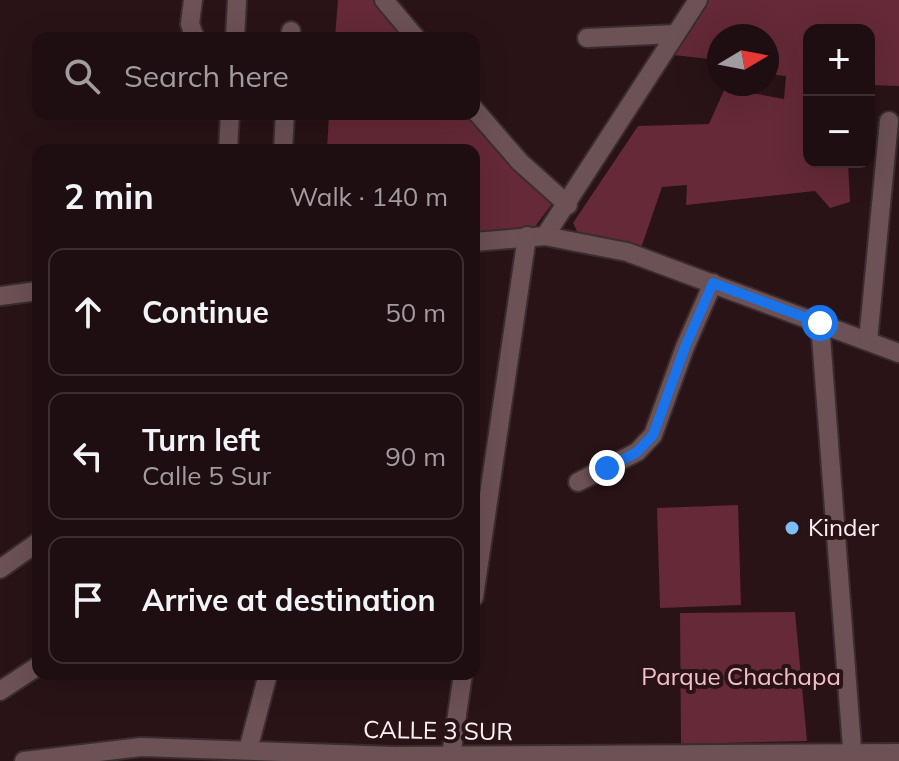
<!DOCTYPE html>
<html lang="en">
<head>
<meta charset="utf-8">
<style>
	body { margin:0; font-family:Mulish,sans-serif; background:#2c1c1f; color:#f1f3f6 }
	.controls { position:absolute; right:24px; top:24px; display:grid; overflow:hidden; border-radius:16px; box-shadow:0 8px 32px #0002 }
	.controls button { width:72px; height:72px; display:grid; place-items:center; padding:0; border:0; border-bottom:2px solid #3c2e31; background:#1f0e11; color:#f1f3f6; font:40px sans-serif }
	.compass { position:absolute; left:707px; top:24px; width:72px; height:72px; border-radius:50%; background:#1f0e11; box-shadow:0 8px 32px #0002; rotate:80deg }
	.stop { position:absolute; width:24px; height:24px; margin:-18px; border:6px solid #1a73e8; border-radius:50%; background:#fff }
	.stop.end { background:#1a73e8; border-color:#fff; box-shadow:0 2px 8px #0008 }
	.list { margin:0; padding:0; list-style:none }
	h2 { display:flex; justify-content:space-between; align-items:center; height:104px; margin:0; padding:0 32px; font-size:34px }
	h2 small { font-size:26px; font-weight:400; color:#a19c9f }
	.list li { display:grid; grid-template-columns:52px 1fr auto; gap:24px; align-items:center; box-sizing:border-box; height:128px; margin:0 16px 16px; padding:0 16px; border:2px solid #3c2e31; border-radius:16px }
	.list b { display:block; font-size:30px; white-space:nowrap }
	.list p { margin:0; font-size:26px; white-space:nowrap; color:#a19c9f }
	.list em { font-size:26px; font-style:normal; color:#a19c9f }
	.icon { flex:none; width:44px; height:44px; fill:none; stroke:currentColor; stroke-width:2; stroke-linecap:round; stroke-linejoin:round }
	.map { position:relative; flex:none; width:899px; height:761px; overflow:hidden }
	.search { position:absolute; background:#1f0e11; box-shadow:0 8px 32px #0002; left:32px; top:32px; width:448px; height:88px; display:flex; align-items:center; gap:20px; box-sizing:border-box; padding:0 28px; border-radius:16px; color:#a19c9f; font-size:30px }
	.panel { position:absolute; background:#1f0e11; box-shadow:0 8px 32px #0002; left:32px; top:144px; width:448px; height:536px; border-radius:16px }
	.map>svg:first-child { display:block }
	.green { fill:#652937 }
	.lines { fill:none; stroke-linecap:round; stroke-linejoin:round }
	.minor-casing { stroke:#3b2d2f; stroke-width:22 }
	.minor { stroke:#6c5155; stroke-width:18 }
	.route { stroke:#1a73e8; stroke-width:10 }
	.poi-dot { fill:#7cbef9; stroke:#291317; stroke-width:3 }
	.labels { text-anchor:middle; stroke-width:8; stroke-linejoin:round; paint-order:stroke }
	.poi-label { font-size:24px; fill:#fef1f3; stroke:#291317; text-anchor:start }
	.park-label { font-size:24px; fill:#f4c0c8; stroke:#291317 }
	.street-label { font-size:24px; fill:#fef1f3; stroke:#291317 }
</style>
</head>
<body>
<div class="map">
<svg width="899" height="761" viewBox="0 0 899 761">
	<rect width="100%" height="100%" fill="#291317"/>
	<!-- green -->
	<g class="green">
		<path d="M338,0H375L406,38H335Z"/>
		<path d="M707,0H899V86L869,85V30H809V162H848L850,202L830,208L815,191L686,205L687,185L662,187L640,251L579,235L573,223L638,126L709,124L725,88L784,99L786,76L767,74V36H719V60L673,55Z"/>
		<path d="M329,114H469L552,204L534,228L474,234V150H327Z"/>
		<path d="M738,505L741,605L660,608L657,508Z"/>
		<path d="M795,612L807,741L681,744L680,613Z"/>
	</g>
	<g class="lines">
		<defs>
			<g id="minor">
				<path d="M193,0L190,24L195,38"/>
				<path d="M384,0L416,38"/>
				<path d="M235,38L237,0"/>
				<path d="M290,38L291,31"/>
				<path d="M587,38L676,34"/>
				<path d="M474,109L520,162L568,205"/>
				<path d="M228,150L230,114"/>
				<path d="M283,150L285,114"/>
				<path d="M545,236L698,0"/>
				<path d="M474,242L545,236L627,252L899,353"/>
				<path d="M0,296L38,291"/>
				<path d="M820,323L853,761"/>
				<path d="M868,341L889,121"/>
				<path d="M578,482L637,452L653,435L685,347L713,283"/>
				<path d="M0,569L38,542"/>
				<path d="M474,597L527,236"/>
				<path d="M0,691L38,666"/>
				<path d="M248,750L268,674"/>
				<path d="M451,756L463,674"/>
				<path d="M24,761L141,747L394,756L899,753"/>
			</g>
		</defs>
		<!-- minor casing -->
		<use href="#minor" class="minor-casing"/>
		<!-- minor -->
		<use href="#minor" class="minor"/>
	</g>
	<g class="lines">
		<!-- route -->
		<path class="route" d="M607,468L637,452L653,435L685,347L713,283L820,323"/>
	</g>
	<!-- markers -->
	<circle class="poi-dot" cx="792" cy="528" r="8"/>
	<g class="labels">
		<!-- poi labels -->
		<g class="poi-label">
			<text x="808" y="536">Kinder</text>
		</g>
		<!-- park labels -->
		<g class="park-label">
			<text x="741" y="685">Parque Chachapa</text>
		</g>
		<!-- street labels -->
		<g class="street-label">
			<text transform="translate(438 731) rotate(1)" y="8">CALLE 3 SUR</text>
		</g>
	</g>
</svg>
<div class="controls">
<button>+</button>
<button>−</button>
</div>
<svg class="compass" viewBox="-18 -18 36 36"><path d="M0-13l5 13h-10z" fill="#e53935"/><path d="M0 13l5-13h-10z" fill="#a19c9f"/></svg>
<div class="stop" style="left:820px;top:323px"></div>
<div class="stop end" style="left:607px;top:468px"></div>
<div class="search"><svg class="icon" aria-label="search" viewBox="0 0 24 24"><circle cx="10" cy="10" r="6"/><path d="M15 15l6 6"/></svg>Search here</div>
<section class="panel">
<h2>2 min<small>Walk · 140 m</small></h2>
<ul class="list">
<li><svg class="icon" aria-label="ahead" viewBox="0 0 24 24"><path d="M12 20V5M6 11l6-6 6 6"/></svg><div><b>Continue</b></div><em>50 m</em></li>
<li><svg class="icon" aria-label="left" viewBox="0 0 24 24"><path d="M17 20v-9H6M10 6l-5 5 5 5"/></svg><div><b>Turn left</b><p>Calle 5 Sur</p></div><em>90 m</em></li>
<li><svg class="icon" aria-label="arrive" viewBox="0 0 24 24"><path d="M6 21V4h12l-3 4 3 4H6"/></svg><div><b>Arrive at destination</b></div></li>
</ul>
</section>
</div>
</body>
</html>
